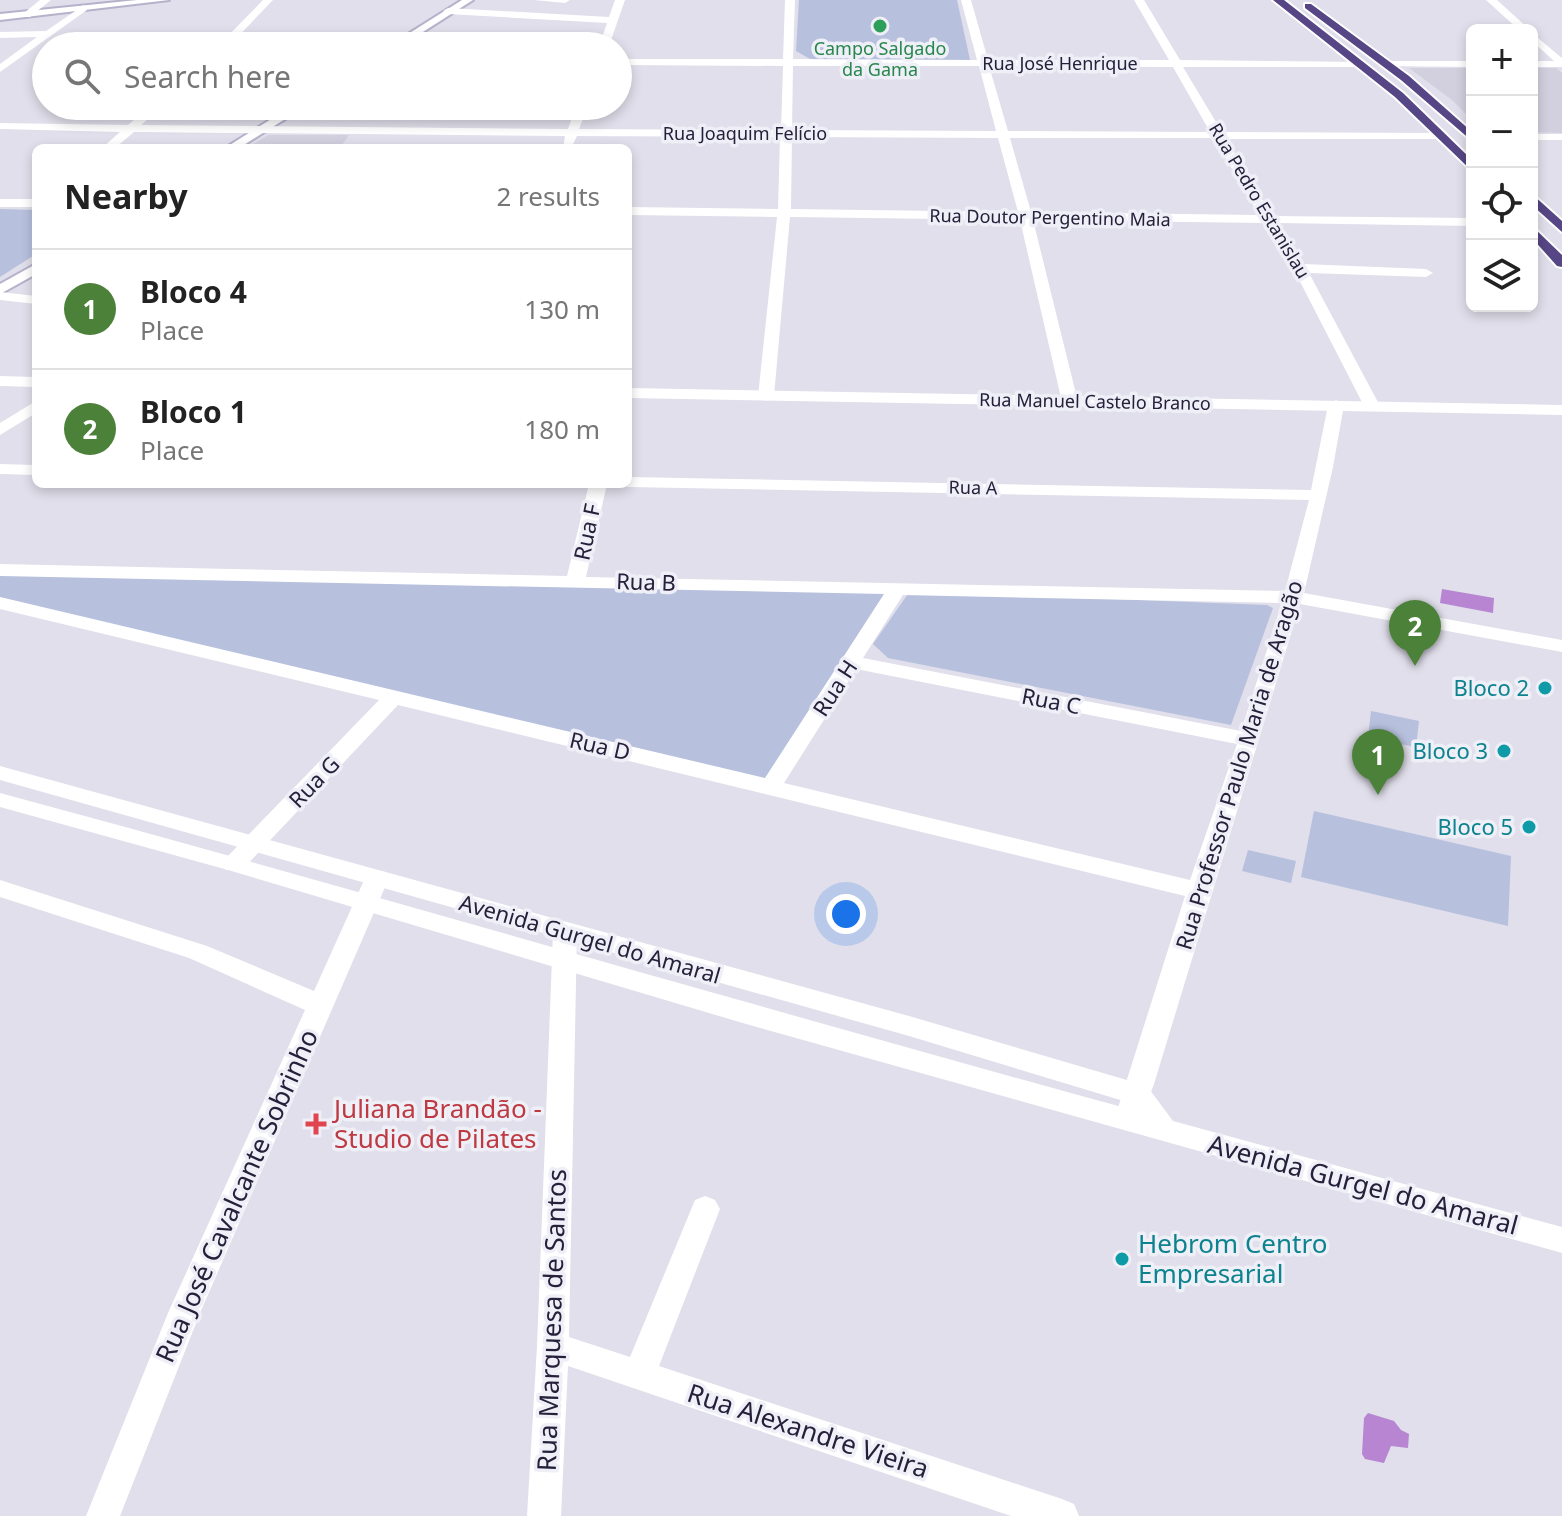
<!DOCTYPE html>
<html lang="en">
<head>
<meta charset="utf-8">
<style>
	body { margin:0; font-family:"Noto Sans",sans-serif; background:#f2f2f2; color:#222 }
	.controls { position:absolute; right:24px; top:24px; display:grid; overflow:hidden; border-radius:12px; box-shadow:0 4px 12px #0003 }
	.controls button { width:72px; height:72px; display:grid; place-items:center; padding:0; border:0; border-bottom:2px solid #e0e0e0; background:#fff; color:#222; font:40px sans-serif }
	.you { position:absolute; left:846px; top:914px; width:28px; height:28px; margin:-20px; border:6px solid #fff; border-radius:50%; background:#1a73e8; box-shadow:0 0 0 12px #1a73e833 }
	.badge { display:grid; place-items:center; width:52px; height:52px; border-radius:50%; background:#4b8138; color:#fff; font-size:26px; font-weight:700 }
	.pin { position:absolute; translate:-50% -66px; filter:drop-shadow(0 2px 4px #0008) }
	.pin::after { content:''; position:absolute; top:42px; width:28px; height:24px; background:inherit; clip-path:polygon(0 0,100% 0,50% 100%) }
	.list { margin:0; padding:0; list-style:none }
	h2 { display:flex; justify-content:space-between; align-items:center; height:104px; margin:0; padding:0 32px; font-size:34px }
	h2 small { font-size:26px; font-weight:400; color:#767676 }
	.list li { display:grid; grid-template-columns:52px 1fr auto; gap:24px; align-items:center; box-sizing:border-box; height:120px; padding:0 32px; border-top:2px solid #e0e0e0 }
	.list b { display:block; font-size:30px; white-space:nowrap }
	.list p { margin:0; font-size:26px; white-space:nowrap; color:#767676 }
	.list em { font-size:26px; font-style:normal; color:#767676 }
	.icon { flex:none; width:44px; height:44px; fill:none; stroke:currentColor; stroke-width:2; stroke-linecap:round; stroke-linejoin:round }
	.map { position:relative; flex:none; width:1562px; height:1516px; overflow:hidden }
	.search { position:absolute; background:#fff; box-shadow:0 4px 12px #0003; left:32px; top:32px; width:600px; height:88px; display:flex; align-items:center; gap:20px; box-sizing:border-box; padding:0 28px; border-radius:44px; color:#767676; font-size:30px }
	.panel { position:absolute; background:#fff; box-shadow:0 4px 12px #0003; left:32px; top:144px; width:600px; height:344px; border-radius:12px }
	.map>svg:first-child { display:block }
	.built { fill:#d2d0df }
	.green { fill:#b7c0dd }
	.water { fill:#b785d2 }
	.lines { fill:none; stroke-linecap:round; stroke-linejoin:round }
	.secondary-casing { stroke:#b5b2cb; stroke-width:4 }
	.trunk-casing { stroke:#fff; stroke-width:4 }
	.minor { fill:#fff; fill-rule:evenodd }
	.tertiary { fill:#fff; fill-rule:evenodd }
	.secondary { fill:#fff; fill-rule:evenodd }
	.trunk { fill:#564685; fill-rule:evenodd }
	.leisure-dot { fill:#2e9e5b; stroke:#efeff7; stroke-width:3 }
	.culture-dot { fill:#0f9aa8; stroke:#efeff7; stroke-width:3 }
	.health-dot { fill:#e0444e; stroke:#efeff7; stroke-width:3 }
	.labels { text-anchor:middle; stroke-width:7; stroke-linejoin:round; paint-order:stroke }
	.far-leisure-label { font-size:18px; fill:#27864d; stroke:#efeff7 }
	.far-street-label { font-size:18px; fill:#26203b; stroke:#efeff7 }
	.street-label { font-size:22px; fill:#26203b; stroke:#efeff7 }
	.culture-label { font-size:22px; fill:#0d838f; stroke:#efeff7; text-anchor:end }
	.near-health-label { font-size:26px; fill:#be3a42; stroke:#efeff7; text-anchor:start }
	.near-street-label { font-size:26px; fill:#26203b; stroke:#efeff7 }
	.near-culture-label { font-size:26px; fill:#0d838f; stroke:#efeff7; text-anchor:start }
</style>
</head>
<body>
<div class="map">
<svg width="1562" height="1516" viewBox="0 0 1562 1516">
	<rect width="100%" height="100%" fill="#e0dfeb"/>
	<!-- built -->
	<g class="built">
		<path d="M1409,68H1472V120L1452,100Z"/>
		<path d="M1532,68H1556L1562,73V133L1532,132Z"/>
		<path d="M268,135H349L340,148H247Z"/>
	</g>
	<!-- green -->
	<g class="green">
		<path d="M799,0H957L970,60H812L796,51Z"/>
		<path d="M0,209L36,210V254L0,277Z"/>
		<path d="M0,571L896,590L772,785L0,601Z"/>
		<path d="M910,591L1267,605L1273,608L1231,725L888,658L873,644Z"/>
		<path d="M1371,711L1419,721L1416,747L1368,738Z"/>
		<path d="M1314,811L1511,856L1508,926L1301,877Z"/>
		<path d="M1248,850L1296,861L1291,883L1242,871Z"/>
	</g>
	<!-- water -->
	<g class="water">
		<path d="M1442,589L1494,598L1493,613L1440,603Z"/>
		<path d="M1368,1413L1394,1421L1401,1430L1409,1434L1408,1448L1391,1446L1384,1463L1365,1459L1362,1454L1364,1418Z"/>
	</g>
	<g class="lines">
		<defs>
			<g id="secondary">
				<path d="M137,0H169L0,20V14Z"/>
				<path d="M462,0H473L401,46H389Z"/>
				<path d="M292,106H306L239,148H225Z"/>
				<path d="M36,264V274L0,294V284Z"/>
			</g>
			<g id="trunk">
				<path d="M1273,0H1284L1403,93L1472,160V171L1395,97Z"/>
				<path d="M1305,4H1311L1409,76L1472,132V141L1401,80L1305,8Z"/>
				<path d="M1532,194L1562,221V232L1532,205Z"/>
				<path d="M1532,226L1562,255V267L1557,266L1532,238Z"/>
			</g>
		</defs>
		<!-- secondary casing -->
		<use href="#secondary" class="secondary-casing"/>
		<!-- trunk casing -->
		<use href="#trunk" class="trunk-casing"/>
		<!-- minor -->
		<g class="minor">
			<path d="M40,0H51L30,17H24V13Z"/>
			<path d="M263,0H273L229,46H218Z"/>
			<path d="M534,0H570L565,3Z"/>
			<path d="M615,0H625L609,46H599L607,23L448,14L443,11L448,8L609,17Z"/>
			<path d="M785,0H795L793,59L977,60L961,0H971L988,60H1169L1134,0H1144L1180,60L1362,62V66L1358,67H1183L1222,132L1442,133L1448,136L1442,139H1226L1272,216L1472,218V226L1277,223L1304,264L1426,269L1433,273L1426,277L1309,273L1380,406L1372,411L1364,406L1293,268L1264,223L1033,220L1078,402L1070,407L1062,402L1020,220L790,217L774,396L766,401L758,396L777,217L628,215V207L778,209L780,137L577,136L571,148H563L565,136L134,132L115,148H102L120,132L0,129V123L128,125L150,106H163L141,125L568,129L576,106H588L579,129L781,130L783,66L618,65V59H783ZM793,66H979L996,131L792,130ZM989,66L1173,67L1210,132L1008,131ZM792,137L998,138L1018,212L791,209ZM1010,138H1214L1259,215L1031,212Z"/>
			<path d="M1486,0H1497L1530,30H1519Z"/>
			<path d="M84,5L87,10L0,72V64L37,37L0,38V32L46,31Z"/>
			<path d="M1532,33L1562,58V67H1532V61H1554L1532,41Z"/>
			<path d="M1387,61H1472V67L1383,66V62Z"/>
			<rect x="1532" y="134" width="30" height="6"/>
			<rect x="0" y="199" width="36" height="8"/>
			<path d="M0,292L36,296V304L0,300Z"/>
			<path d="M1336,400L1344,405L1333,467L1304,593L1562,640V652L1300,604L1154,1084L1141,1119L1131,1122L1121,1119L1117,1111L1185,896L398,705L242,870H226L222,864L226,858L379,700L0,609V597L765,778L884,594L0,576V564L567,576L589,484H607L586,577L1285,591L1309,500L628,487L621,484H628V477L1311,490L1328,405ZM903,595L1282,603L1241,731L863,658ZM856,669L1237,744L1190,880L784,783Z"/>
			<path d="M36,401V413L0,435V423Z"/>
			<path d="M0,464L36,465V475L0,474Z"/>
			<path d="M377,870L385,872L389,878L200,1313L120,1516H86L168,1313L305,1010L189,958L0,897V880L207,946L314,991L365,878L369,872Z"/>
			<path d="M565,923L574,926L577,932L569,1337L630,1357L695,1200L705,1196L715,1200L720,1209L659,1366L1062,1499L1074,1504L1079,1516H1011L568,1366L561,1516H527L537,1346L553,932L556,926Z"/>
		</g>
		<!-- tertiary -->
		<g class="tertiary">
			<path d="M0,376L36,377V387L0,386Z"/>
			<path d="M628,388L1562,405V415L628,398Z"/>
			<path d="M0,766L909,1016L1137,1083L1147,1086L1173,1121L1562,1227V1253L746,1024L228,870L0,807V793C379,895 755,1007 1133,1110L1127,1102L909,1036L0,780Z"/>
		</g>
		<!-- secondary -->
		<use href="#secondary" class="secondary"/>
		<!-- trunk -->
		<use href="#trunk" class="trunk"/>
	</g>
	<!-- markers -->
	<circle class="leisure-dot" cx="880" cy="26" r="8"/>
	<g class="culture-dot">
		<circle cx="1545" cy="688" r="8"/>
		<circle cx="1504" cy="751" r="8"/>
		<circle cx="1529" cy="827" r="8"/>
		<circle cx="1122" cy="1259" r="8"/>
	</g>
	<path class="health-dot" d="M312 1112h8v8h8v8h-8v8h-8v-8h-8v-8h8z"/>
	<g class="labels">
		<!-- far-leisure labels -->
		<g class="far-leisure-label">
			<text x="880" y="55">Campo Salgado<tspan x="880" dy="21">da Gama</tspan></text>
		</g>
		<!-- far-street labels -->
		<g class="far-street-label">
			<text x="1060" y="70">Rua José Henrique</text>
			<text x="745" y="140">Rua Joaquim Felício</text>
			<text transform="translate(1259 201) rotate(59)" y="6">Rua Pedro Estanislau</text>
			<text transform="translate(1050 218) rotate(1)" y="6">Rua Doutor Pergentino Maia</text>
			<text transform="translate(1095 402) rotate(1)" y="6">Rua Manuel Castelo Branco</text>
			<text transform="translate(973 488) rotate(1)" y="6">Rua A</text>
		</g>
		<!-- street labels -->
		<g class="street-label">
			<text transform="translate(587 532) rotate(-78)" y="8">Rua F</text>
			<text transform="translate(646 582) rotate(2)" y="8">Rua B</text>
			<text transform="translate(835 688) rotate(-57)" y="8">Rua H</text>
			<text transform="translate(1051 701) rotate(11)" y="8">Rua C</text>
			<text transform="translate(600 746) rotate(13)" y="8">Rua D</text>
			<text transform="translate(1239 765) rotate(-73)" y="8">Rua Professor Paulo Maria de Aragão</text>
			<text transform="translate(314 782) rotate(-46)" y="8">Rua G</text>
			<text transform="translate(590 939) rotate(16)" y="8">Avenida Gurgel do Amaral</text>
		</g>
		<!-- culture labels -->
		<g class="culture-label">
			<text x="1529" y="696">Bloco 2</text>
			<text x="1488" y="759">Bloco 3</text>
			<text x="1513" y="835">Bloco 5</text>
		</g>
		<!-- near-health labels -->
		<g class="near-health-label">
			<text x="334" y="1118">Juliana Brandão -<tspan x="334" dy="30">Studio de Pilates</tspan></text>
		</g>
		<!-- near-street labels -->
		<g class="near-street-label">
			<text transform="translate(1363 1185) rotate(15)" y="9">Avenida Gurgel do Amaral</text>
			<text transform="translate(237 1196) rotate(-66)" y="9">Rua José Cavalcante Sobrinho</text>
			<text transform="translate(552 1320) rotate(-88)" y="9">Rua Marquesa de Santos</text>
			<text transform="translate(808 1431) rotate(18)" y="9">Rua Alexandre Vieira</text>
		</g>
		<!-- near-culture labels -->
		<g class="near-culture-label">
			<text x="1138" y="1253">Hebrom Centro<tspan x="1138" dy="30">Empresarial</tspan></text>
		</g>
	</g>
</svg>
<div class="controls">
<button>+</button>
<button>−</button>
<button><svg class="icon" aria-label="locate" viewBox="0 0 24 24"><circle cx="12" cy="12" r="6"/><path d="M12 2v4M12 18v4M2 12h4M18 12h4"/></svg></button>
<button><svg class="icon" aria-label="layers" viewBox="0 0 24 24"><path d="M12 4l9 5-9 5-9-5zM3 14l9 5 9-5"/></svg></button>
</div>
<div class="you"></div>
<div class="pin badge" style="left:1378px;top:795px">1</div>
<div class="pin badge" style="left:1415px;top:666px">2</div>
<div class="search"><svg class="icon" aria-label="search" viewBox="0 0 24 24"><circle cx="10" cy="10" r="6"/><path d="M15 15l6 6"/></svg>Search here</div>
<section class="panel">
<h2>Nearby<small>2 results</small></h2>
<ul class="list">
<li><span class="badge">1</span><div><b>Bloco 4</b><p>Place</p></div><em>130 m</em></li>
<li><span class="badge">2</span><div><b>Bloco 1</b><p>Place</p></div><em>180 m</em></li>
</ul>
</section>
</div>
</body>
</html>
